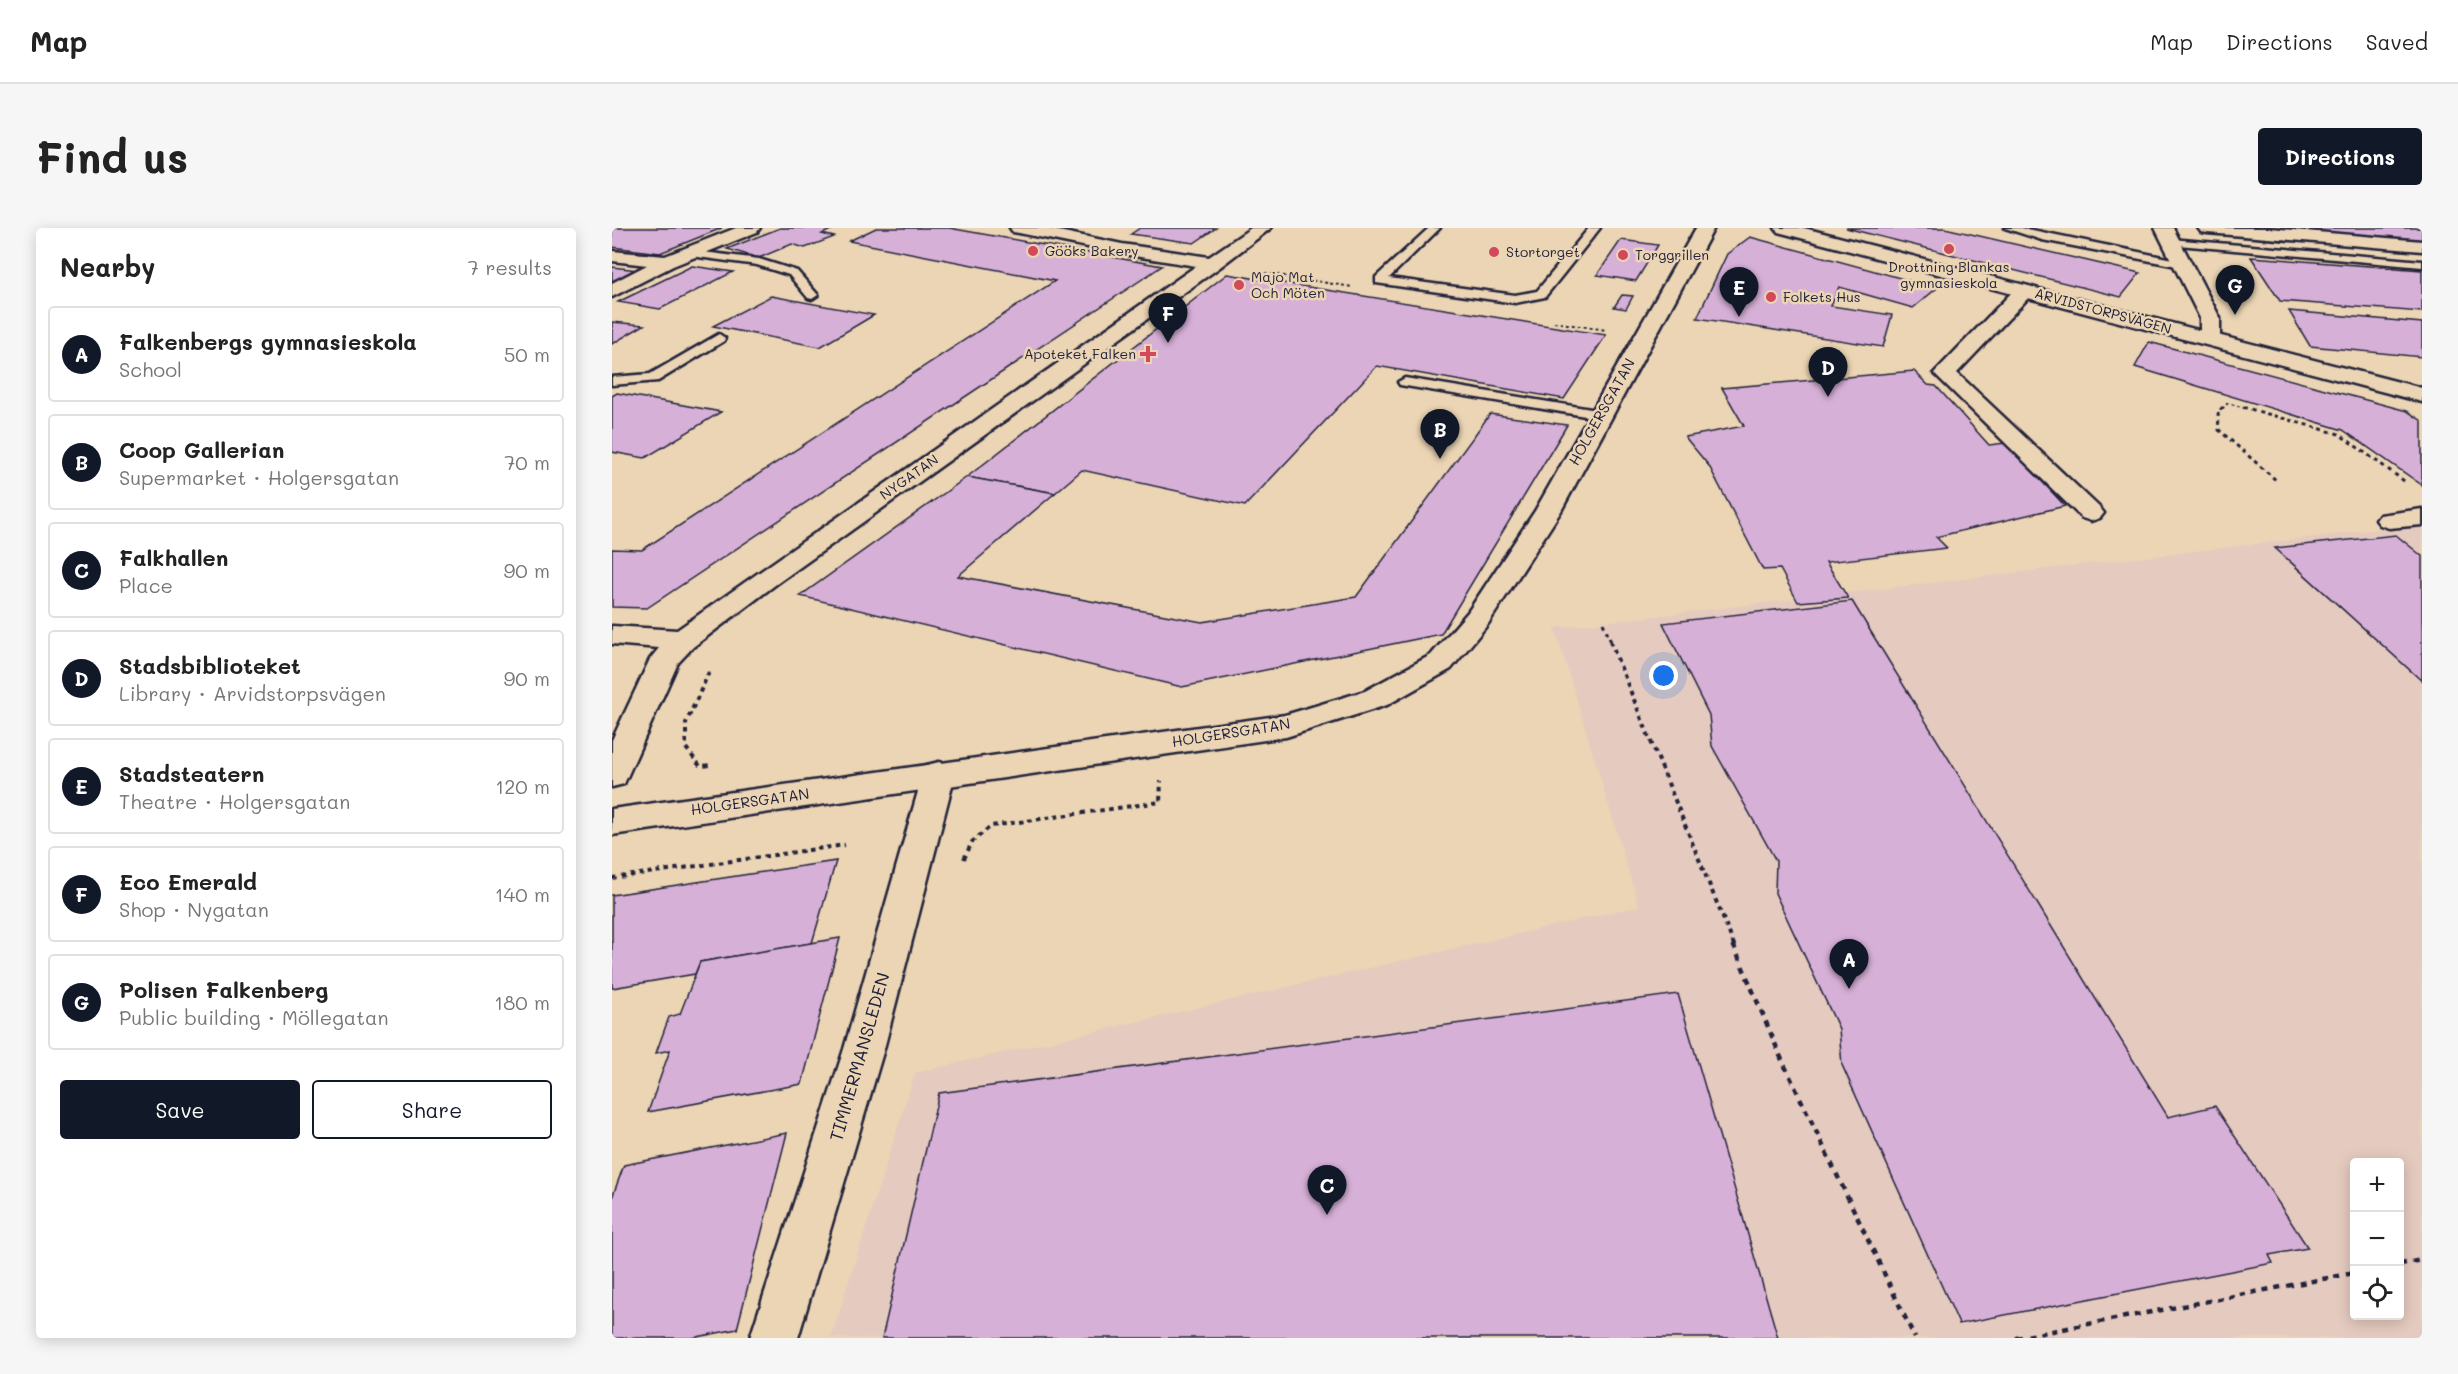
<!DOCTYPE html>
<html lang="en">
<head>
<meta charset="utf-8">
<style>
	body { margin:0; font-family:Mali,sans-serif; background:#f6f6f6; color:#222 }
	.controls { position:absolute; right:18px; bottom:18px; display:grid; overflow:hidden; border-radius:6px; box-shadow:0 3px 15px #0003 }
	.controls button { width:54px; height:54px; display:grid; place-items:center; padding:0; border:0; border-bottom:2px solid #e0e0e0; background:#fff; color:#222; font:30px sans-serif }
	.you { position:absolute; left:1052px; top:448px; width:21px; height:21px; margin:-15px; border:4px solid #fff; border-radius:50%; background:#1a73e8; box-shadow:0 0 0 9px #1a73e833 }
	.badge { display:grid; place-items:center; width:39px; height:39px; border-radius:50%; background:#111827; color:#fff; font-size:20px; font-weight:700 }
	.pin { position:absolute; translate:-50% -50px; filter:drop-shadow(0 2px 3px #0008) }
	.pin::after { content:''; position:absolute; top:32px; width:21px; height:18px; background:inherit; clip-path:polygon(0 0,100% 0,50% 100%) }
	.list { margin:0; padding:0; list-style:none }
	h2 { display:flex; justify-content:space-between; align-items:center; height:78px; margin:0; padding:0 24px; font-size:26px }
	h2 small { font-size:20px; font-weight:400; color:#767676 }
	.list li { display:grid; grid-template-columns:39px 1fr auto; gap:18px; align-items:center; box-sizing:border-box; height:96px; margin:0 12px 12px; padding:0 12px; border:2px solid #e0e0e0; border-radius:6px }
	.list b { display:block; font-size:22px; white-space:nowrap }
	.list p { margin:0; font-size:20px; white-space:nowrap; color:#767676 }
	.list em { font-size:20px; font-style:normal; color:#767676 }
	.actions { display:flex; gap:12px; padding:18px 24px }
	.actions a { flex:1; padding:14px 0; border:2px solid #111827; border-radius:6px; text-align:center; font-size:21px; color:#111827 }
	.actions .main { background:#111827; color:#fff }
	.icon { flex:none; width:33px; height:33px; fill:none; stroke:currentColor; stroke-width:2; stroke-linecap:round; stroke-linejoin:round }
	.map { position:relative; flex:none; width:1810px; height:1110px; overflow:hidden; border-radius:6px }
	header { display:flex; align-items:center; gap:36px; box-sizing:border-box; height:84px; padding:0 30px; background:#fff; border-bottom:2px solid #e0e0e0 }
	header strong { font-size:28px }
	nav { display:flex; gap:33px; margin-inline-start:auto; font-size:21px }
	.intro { display:flex; align-items:center; justify-content:space-between; box-sizing:border-box; height:144px; padding:0 36px }
	h1 { margin:0; font-size:42px }
	.button { padding:15px 27px; border-radius:6px; background:#111827; color:#fff; font-size:21px; font-weight:700 }
	main { display:flex; gap:36px; padding:0 36px }
	aside { flex:1; background:#fff; border-radius:6px; box-shadow:0 3px 15px #0003 }
	.map>svg:first-child { display:block }
	.built { fill:#e5cabf; fill-rule:evenodd }
	.building { fill:#d7b0d8; stroke:#22223b; stroke-width:1.5 }
	.lines { fill:none; stroke-linecap:round; stroke-linejoin:round }
	.lane-casing { stroke:#22223b; stroke-width:5 }
	.street-casing { stroke:#22223b; stroke-width:5 }
	.secondary-casing { stroke:#22223b; stroke-width:5 }
	.path-far3 { stroke:#22223b; stroke-width:2; stroke-dasharray:3 3; stroke-linecap:butt }
	.path-far2 { stroke:#22223b; stroke-width:3; stroke-dasharray:4 4; stroke-linecap:butt }
	.path-far1 { stroke:#22223b; stroke-width:4; stroke-dasharray:4.5 4.5; stroke-linecap:butt }
	.path { stroke:#22223b; stroke-width:4.5; stroke-dasharray:6 6; stroke-linecap:butt }
	.lane { fill:#ebd5b4; fill-rule:evenodd }
	.street { fill:#ebd5b4; fill-rule:evenodd }
	.secondary { fill:#ebd5b4; fill-rule:evenodd }
	.poi-dot { fill:#d1495b; stroke:#ebd5b4; stroke-width:2 }
	.labels { text-anchor:middle; stroke-width:5; stroke-linejoin:round; paint-order:stroke }
	.far-poi-label { font-size:14px; fill:#22223b; stroke:#ebd5b4; text-anchor:start }
	.far-street-label { font-size:14px; fill:#22223b; stroke:#ebd5b4 }
	.street-label { font-size:15px; fill:#22223b; stroke:#ebd5b4 }
	.near-street-label { font-size:18px; fill:#22223b; stroke:#ebd5b4 }
</style>
</head>
<body>
<header>
<strong>Map</strong>
<nav><a>Map</a><a>Directions</a><a>Saved</a></nav>
</header>
<div class="intro"><h1>Find us</h1><a class="button">Directions</a></div>
<main>
<aside>
<h2>Nearby<small>7 results</small></h2>
<ul class="list">
<li><span class="badge">A</span><div><b>Falkenbergs gymnasieskola</b><p>School</p></div><em>50 m</em></li>
<li><span class="badge">B</span><div><b>Coop Gallerian</b><p>Supermarket · Holgersgatan</p></div><em>70 m</em></li>
<li><span class="badge">C</span><div><b>Falkhallen</b><p>Place</p></div><em>90 m</em></li>
<li><span class="badge">D</span><div><b>Stadsbiblioteket</b><p>Library · Arvidstorpsvägen</p></div><em>90 m</em></li>
<li><span class="badge">E</span><div><b>Stadsteatern</b><p>Theatre · Holgersgatan</p></div><em>120 m</em></li>
<li><span class="badge">F</span><div><b>Eco Emerald</b><p>Shop · Nygatan</p></div><em>140 m</em></li>
<li><span class="badge">G</span><div><b>Polisen Falkenberg</b><p>Public building · Möllegatan</p></div><em>180 m</em></li>
</ul>
<div class="actions"><a class="main">Save</a><a>Share</a></div>
</aside>
<div class="map">
<svg width="1810" height="1110" viewBox="0 0 1810 1110">
	<rect width="100%" height="100%" fill="#ebd5b4"/>
	<filter id="ink" filterUnits="userSpaceOnUse"><feTurbulence type="fractalNoise" baseFrequency=".0167" numOctaves="2"/><feDisplacementMap in="SourceGraphic" scale="12" xChannelSelector="R" yChannelSelector="G"/><feConvolveMatrix kernelMatrix="1 2 1 2 8 2 1 2 1" color-interpolation-filters="sRGB"/></filter>
	<g filter="url(#ink)">
		<!-- built -->
		<path class="built" d="M1810,296V1110H219L303,845L1027,678L943,400ZM1742,934H1788V1088H1742Z"/>
		<!-- building -->
		<g class="building">
			<path d="M0,0H110L48,25L0,19Z"/>
			<path d="M168,0H223L210,6L222,9L193,20L180,16L147,30L115,21Z"/>
			<path d="M264,0H337L550,38L35,380L0,379V321L30,322L443,53L237,13Z"/>
			<path d="M528,0H604L582,15L519,6Z"/>
			<path d="M1234,0H1333L1528,45L1509,69Z"/>
			<path d="M1638,0H1810V14Z"/>
			<path d="M1138,9L1325,60L1301,80L1227,59L1219,78L1280,87L1271,119L1085,90L1115,26Z"/>
			<path d="M1009,12L1046,17L1024,53L985,47Z"/>
			<path d="M1639,29L1810,42V84L1668,73Z"/>
			<path d="M80,38L121,44L48,81L6,74Z"/>
			<path d="M0,39L26,42L0,56Z"/>
			<path d="M615,46L994,107L952,171L765,138L633,278L470,242L443,265L355,249Z"/>
			<path d="M1010,67L1021,68L1014,81L1002,79Z"/>
			<path d="M159,68L262,87L208,119L101,98Z"/>
			<path d="M1677,83L1810,95V129L1698,118Z"/>
			<path d="M0,94L32,97L0,116Z"/>
			<path d="M1537,114L1795,183L1810,193V257L1731,202L1523,139Z"/>
			<path d="M1302,143L1316,157L1324,158L1377,217L1394,215L1453,278L1324,309L1335,320L1214,334L1236,370L1186,374L1168,341L1151,342L1097,238L1073,209L1132,198L1110,160Z"/>
			<path d="M5,165L109,184L33,230L0,224V168Z"/>
			<path d="M878,186L955,197L829,406L570,459L188,368L355,249L443,265L346,348L590,394L744,369Z"/>
			<path d="M1784,307L1810,328V453L1663,320Z"/>
			<path d="M1240,373L1556,889L1603,878L1696,1020L1657,1027L1661,1035L1347,1096L1230,837L1227,801L1163,665L1164,633L1100,518L1097,487L1051,395Z"/>
			<path d="M224,633L200,715L88,734L83,746L0,760V667Z"/>
			<path d="M228,710L190,856L36,884L58,822L44,825L57,789L68,786L88,734Z"/>
			<path d="M1066,766L1166,1110H270L327,865Z"/>
			<path d="M175,905L125,1101L80,1110H0V970L12,937Z"/>
		</g>
		<g class="lines">
			<defs>
				<g id="lane">
					<path d="M817,0H828L777,50L903,67L925,63L977,0H988L933,69L903,75L764,55V49Z"/>
					<path d="M1393,0H1410L1570,33L1576,36L1570,39L1430,12Z"/>
					<path d="M1559,11L1810,33V39L1555,16L1553,14Z"/>
					<path d="M75,22L147,31L185,43L206,67L200,71L196,70L177,47L145,37L71,27V23Z"/>
					<path d="M107,106L113,110L112,113L46,153L0,157V149L38,146Z"/>
					<path d="M793,150L991,183L998,187L991,191L788,157L786,154Z"/>
				</g>
				<g id="street">
					<path d="M124,0H148L145,4L61,38L0,69V55L35,37L0,33V23L53,28Z"/>
					<path d="M398,0H432L510,16L597,29L639,0H659L608,39L163,357L81,419L66,435L12,556L0,559V512L38,431L47,420L0,416V398L65,402L584,38L510,26L407,5L401,4Z"/>
					<path d="M1543,0H1561L1608,90V111L1605,115H1591L1588,111V90Z"/>
					<path d="M1586,0H1657L1810,13V23L1595,5L1589,4Z"/>
					<path d="M1412,57L1419,59L1421,63L1419,67L1345,145L1488,280L1492,285L1488,290L1479,293L1470,290L1322,145L1405,59Z"/>
					<path d="M1810,281V297L1777,300L1768,297L1764,292L1768,287Z"/>
					<path d="M327,534L339,537L343,546L272,821L186,1110H138L232,821L311,546L315,537Z"/>
				</g>
				<g id="secondary">
					<path d="M1084,0H1102L949,283L876,396L839,441L775,477L674,509L0,607V581L673,487L753,463L819,427L856,384L923,283Z"/>
					<path d="M1163,0H1192L1810,160V174L1166,4Z"/>
				</g>
			</defs>
			<!-- lane casing -->
			<use href="#lane" class="lane-casing"/>
			<!-- street casing -->
			<use href="#street" class="street-casing"/>
			<!-- secondary casing -->
			<use href="#secondary" class="secondary-casing"/>
			<!-- path-far3 -->
			<g class="path-far3">
				<path d="M647,44L740,59"/>
				<path d="M942,94L994,102"/>
				<path d="M1610,181L1616,175L1636,181"/>
			</g>
			<!-- path-far2 -->
			<g class="path-far2">
				<path d="M1611,179L1606,184L1607,202L1665,253"/>
				<path d="M1631,179L1727,206L1795,255"/>
				<path d="M991,395L999,414"/>
			</g>
			<!-- path-far1 -->
			<g class="path-far1">
				<path d="M998,413L1122,717"/>
				<path d="M97,444L74,495V520L88,538L100,537"/>
				<path d="M352,631L360,614L379,598L548,574L549,553"/>
				<path d="M0,650L233,617"/>
			</g>
			<!-- path -->
			<g class="path">
				<path d="M1121,716L1170,832L1303,1110"/>
				<path d="M1788,1036L1810,1032"/>
				<path d="M1404,1110L1742,1045"/>
			</g>
			<!-- lane -->
			<use href="#lane" class="lane"/>
			<!-- street -->
			<use href="#street" class="street"/>
			<!-- secondary -->
			<use href="#secondary" class="secondary"/>
		</g>
	</g>
	<!-- markers -->
	<g class="poi-dot">
		<circle cx="1337" cy="21" r="6"/>
		<circle cx="421" cy="23" r="6"/>
		<circle cx="882" cy="24" r="6"/>
		<circle cx="1011" cy="27" r="6"/>
		<circle cx="627" cy="57" r="6"/>
		<circle cx="1159" cy="69" r="6"/>
		<path d="M533 117h6v6h6v6h-6v6h-6v-6h-6v-6h6z"/>
	</g>
	<g class="labels">
		<!-- far-poi labels -->
		<g class="far-poi-label">
			<text x="433" y="28">Gööks Bakery</text>
			<text x="894" y="29">Stortorget</text>
			<text x="1023" y="32">Torggrillen</text>
			<text x="1337" y="44" text-anchor="middle">Drottning Blankas<tspan x="1337" dy="16">gymnasieskola</tspan></text>
			<text x="639" y="54">Majo Mat<tspan x="639" dy="16">Och Möten</tspan></text>
			<text x="1171" y="74">Folkets Hus</text>
			<text x="524" y="131" text-anchor="end">Apoteket Falken</text>
		</g>
		<!-- far-street labels -->
		<g class="far-street-label">
			<text transform="translate(1491 83) rotate(15)" y="5">ARVIDSTORPSVÄGEN</text>
			<text transform="translate(297 249) rotate(-35)" y="5">NYGATAN</text>
		</g>
		<!-- street labels -->
		<g class="street-label">
			<text transform="translate(990 184) rotate(-61)" y="5">HOLGERSGATAN</text>
			<text transform="translate(619 505) rotate(-9)" y="5">HOLGERSGATAN</text>
			<text transform="translate(138 574) rotate(-8)" y="5">HOLGERSGATAN</text>
		</g>
		<!-- near-street labels -->
		<g class="near-street-label">
			<text transform="translate(248 829) rotate(-74)" y="6">TIMMERMANSLEDEN</text>
		</g>
	</g>
</svg>
<div class="controls">
<button>+</button>
<button>−</button>
<button><svg class="icon" aria-label="locate" viewBox="0 0 24 24"><circle cx="12" cy="12" r="6"/><path d="M12 2v4M12 18v4M2 12h4M18 12h4"/></svg></button>
</div>
<div class="you"></div>
<div class="pin badge" style="left:1237px;top:761px">A</div>
<div class="pin badge" style="left:828px;top:231px">B</div>
<div class="pin badge" style="left:715px;top:987px">C</div>
<div class="pin badge" style="left:1216px;top:169px">D</div>
<div class="pin badge" style="left:1127px;top:89px">E</div>
<div class="pin badge" style="left:556px;top:115px">F</div>
<div class="pin badge" style="left:1623px;top:87px">G</div>
</div>
</main>
</body>
</html>
